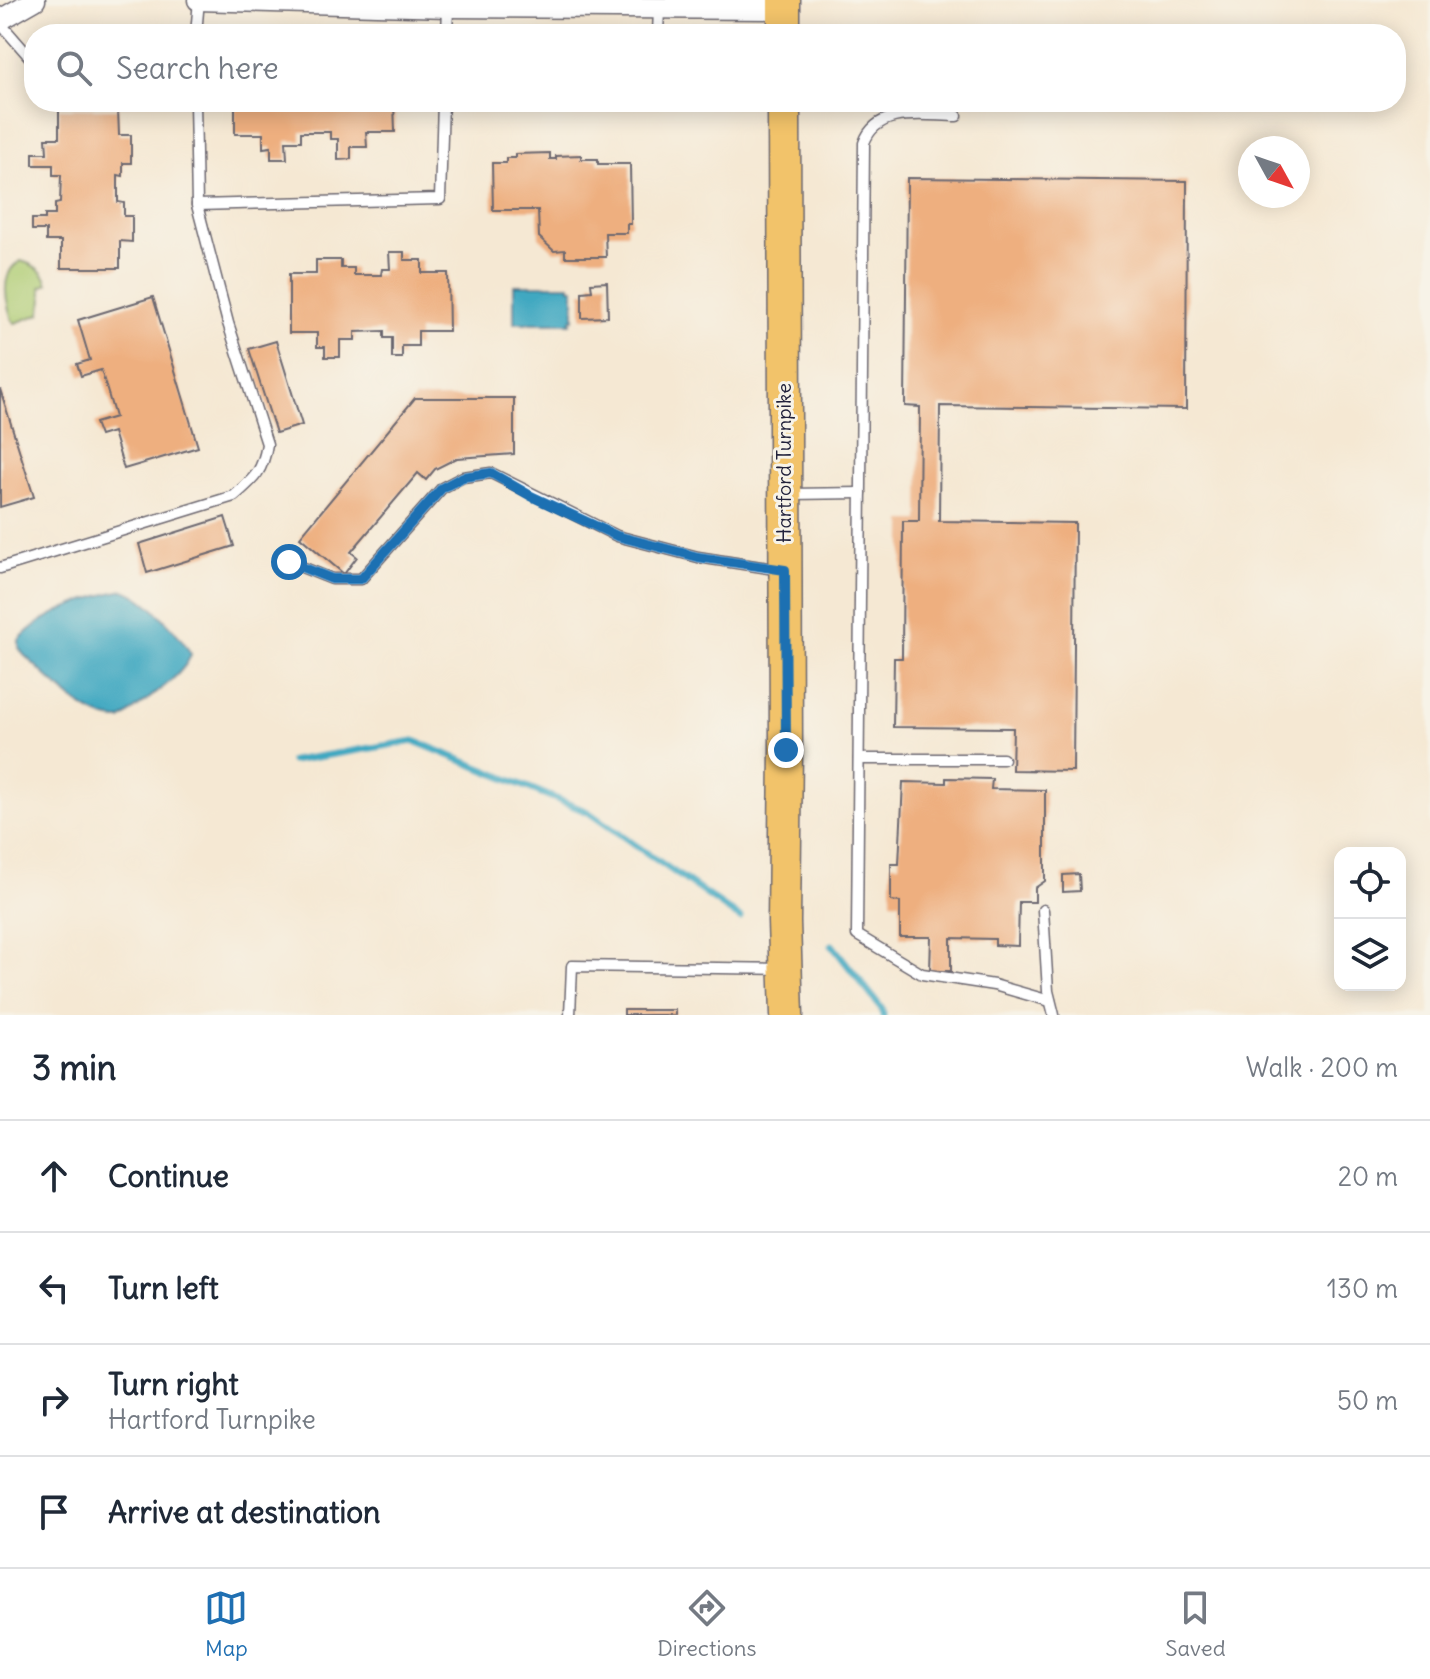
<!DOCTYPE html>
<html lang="en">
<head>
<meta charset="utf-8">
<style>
	body { margin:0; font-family:Delius,sans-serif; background:#f6f6f7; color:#1f2937 }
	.controls { position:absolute; right:24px; bottom:24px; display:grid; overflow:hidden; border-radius:16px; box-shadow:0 4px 20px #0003 }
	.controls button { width:72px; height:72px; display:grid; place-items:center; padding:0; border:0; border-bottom:2px solid #e0e1e3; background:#fff; color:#1f2937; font:40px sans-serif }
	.compass { position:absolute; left:1238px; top:136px; width:72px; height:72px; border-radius:50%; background:#fff; box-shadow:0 4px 20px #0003; rotate:130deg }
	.stop { position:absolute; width:24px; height:24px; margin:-18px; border:6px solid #1f6fb2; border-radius:50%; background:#fff }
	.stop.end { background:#1f6fb2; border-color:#fff; box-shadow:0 2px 8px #0008 }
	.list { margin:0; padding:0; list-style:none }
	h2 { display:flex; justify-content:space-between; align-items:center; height:104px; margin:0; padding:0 32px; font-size:34px }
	h2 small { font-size:26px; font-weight:400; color:#747a83 }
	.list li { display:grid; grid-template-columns:52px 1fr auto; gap:24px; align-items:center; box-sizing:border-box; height:112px; padding:0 32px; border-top:2px solid #e0e1e3 }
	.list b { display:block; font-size:30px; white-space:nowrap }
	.list p { margin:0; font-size:26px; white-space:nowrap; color:#747a83 }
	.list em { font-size:26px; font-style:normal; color:#747a83 }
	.icon { flex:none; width:44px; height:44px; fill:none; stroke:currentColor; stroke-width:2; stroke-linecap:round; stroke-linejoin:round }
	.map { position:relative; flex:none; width:1430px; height:1015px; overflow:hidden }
	.search { position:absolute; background:#fff; box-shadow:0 4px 20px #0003; left:24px; right:24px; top:24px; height:88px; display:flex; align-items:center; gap:20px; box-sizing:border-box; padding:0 28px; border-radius:32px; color:#747a83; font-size:30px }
	.sheet { height:552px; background:#fff }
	nav { display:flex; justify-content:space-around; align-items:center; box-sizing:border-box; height:112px; border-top:2px solid #e0e1e3; background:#fff; font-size:22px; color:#747a83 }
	nav a { display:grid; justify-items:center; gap:4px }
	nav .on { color:#1f6fb2 }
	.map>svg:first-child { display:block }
	.green { fill:#afcc73; stroke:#687757; stroke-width:2 }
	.water { fill:#41a8c1; stroke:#32657e; stroke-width:2 }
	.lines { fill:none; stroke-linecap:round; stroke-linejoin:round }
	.stream { stroke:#41a8c1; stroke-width:7 }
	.building { fill:#eeaf7f }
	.lane-casing { stroke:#6c6770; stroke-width:13 }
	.street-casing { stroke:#6c6770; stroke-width:23 }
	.primary-casing { stroke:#6c6770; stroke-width:35 }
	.lane { stroke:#fff; stroke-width:10 }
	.street { stroke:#fff; stroke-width:20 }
	.primary { stroke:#f2c36a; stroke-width:32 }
	.route { stroke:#1f6fb2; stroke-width:10 }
	.labels { text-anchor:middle; stroke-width:6; stroke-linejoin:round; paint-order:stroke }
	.street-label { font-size:20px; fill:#22223b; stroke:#f7f3e8 }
</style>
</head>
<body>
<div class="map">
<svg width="1430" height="1015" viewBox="0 0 1430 1015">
	<rect width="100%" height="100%" fill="#f7f3e8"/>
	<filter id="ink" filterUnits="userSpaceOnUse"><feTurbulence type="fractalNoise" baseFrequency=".0125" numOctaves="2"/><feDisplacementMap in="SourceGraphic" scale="16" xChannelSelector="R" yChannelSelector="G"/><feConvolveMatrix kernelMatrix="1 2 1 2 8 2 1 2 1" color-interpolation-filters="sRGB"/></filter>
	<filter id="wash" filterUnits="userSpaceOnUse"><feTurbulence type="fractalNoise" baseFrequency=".006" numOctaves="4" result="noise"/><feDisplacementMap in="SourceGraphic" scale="32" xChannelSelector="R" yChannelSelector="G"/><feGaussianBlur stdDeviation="1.8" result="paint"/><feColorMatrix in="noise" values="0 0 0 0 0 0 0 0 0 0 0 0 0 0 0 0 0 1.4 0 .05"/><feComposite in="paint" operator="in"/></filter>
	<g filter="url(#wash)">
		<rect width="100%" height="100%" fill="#f5e8d3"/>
		<!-- green -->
		<path class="green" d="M21,261C33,264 45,272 48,284L41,287L43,300L40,314L15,323L12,320C5,299 0,271 21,261Z"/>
		<!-- water -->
		<g class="water">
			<path d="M514,285H570V288H574V319H571V323H514Z"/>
			<path d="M124,590C147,597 180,634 191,654C185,676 140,704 121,720C87,722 49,677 24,655L19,648V640C41,614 92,596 124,590Z"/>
		</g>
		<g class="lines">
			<!-- stream -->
			<g class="stream">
				<path d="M292,761L414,741L588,812L740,918"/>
				<path d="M832,945L882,1009L883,1015"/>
			</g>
		</g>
		<g id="blocks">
			<!-- building -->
			<g class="building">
				<path d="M235,102H394L395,132H366L367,147H351V159L338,160V139H330V132H301V141H286L287,159H271V147L263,148V134H235Z"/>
				<path d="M59,109H118L119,135H131V163H123V176L118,175V202L124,203V216H132V242L120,241V268H61V241H46V230H32V219H45V215H55V204L60,203L61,175H53V165H33V153H47L46,138H59Z"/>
				<path d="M550,153V159H556V156L581,155V159H598V164H630L631,224H627V233H605L606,257H565V250L554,251L539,237L538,210H493L492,163H506V158H515V154Z"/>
				<path d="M907,178L1187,181L1186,409L940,406L939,521L1075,523L1073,771L1012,770L1013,728L893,727L894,658H902L903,521H919L920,407L905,406Z"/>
				<path d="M389,252H404V260H422V273H448L449,331H418V346H402V358H392V338H384V331L355,332V340H340V357H325V347H317V333H289V274H316V260H341V268H354V275H381L382,269H390Z"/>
				<path d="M607,282L608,317L582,318V292L592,291L591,283Z"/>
				<path d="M153,297L198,447L124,469L113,432L100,436L95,423L115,417L101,370L81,376L77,364L90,360L78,320Z"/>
				<path d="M276,341L302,425L276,433L249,349Z"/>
				<path d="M0,389L34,497L0,507Z"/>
				<path d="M415,398H514V454L457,458L435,469L426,480L418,473L351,552L357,557L344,574L300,537Z"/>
				<path d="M225,517L234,546L147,573L139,544Z"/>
				<path d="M946,778L992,779L991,789L1045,790V881L1035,888V902H1019L1018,946L995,945V939L951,938V971H930L931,937H900V902L891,901V864H899L903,782L946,783Z"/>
				<path d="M1079,874L1080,891L1063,892V875Z"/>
				<rect x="624" y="1010" width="51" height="5"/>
			</g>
		</g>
	</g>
	<g filter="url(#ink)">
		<use href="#blocks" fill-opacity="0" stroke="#6c6770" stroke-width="2"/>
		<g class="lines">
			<defs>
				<g id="lane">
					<path d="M0,23L34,62"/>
					<path d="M196,34L199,0"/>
					<path d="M447,34L448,7"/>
					<path d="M658,34L659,8"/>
					<path d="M957,116C926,116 877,105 864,143L857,935L922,974L994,985L1050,1001"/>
					<path d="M197,205L440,199L443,102"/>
					<path d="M791,494L861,493"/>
					<path d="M289,562L332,579H361L442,488L463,477L491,473L617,536L698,557L781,570"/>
					<path d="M0,568L234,496C255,478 263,471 267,444L228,323L197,205L195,102"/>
					<path d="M859,759H1003"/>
					<path d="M1043,910L1048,991L1054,1015"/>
					<path d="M570,1015L572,966L783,969"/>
				</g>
				<g id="street">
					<path d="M198,0L448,7L784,9"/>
					<path d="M0,20L35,0"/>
				</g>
				<g id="primary">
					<path d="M784,34V0"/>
					<path d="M784,102L786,750L784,922L787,1015"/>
				</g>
			</defs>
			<!-- lane casing -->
			<use href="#lane" class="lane-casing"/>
			<!-- street casing -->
			<use href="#street" class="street-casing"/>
			<!-- primary casing -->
			<use href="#primary" class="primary-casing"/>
			<!-- lane -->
			<use href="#lane" class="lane"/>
			<!-- street -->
			<use href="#street" class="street"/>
			<!-- primary -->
			<use href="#primary" class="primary"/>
		</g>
	</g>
	<g class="lines" filter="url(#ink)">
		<!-- route -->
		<path class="route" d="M289,562L332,579H361L442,488L463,477L491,473L531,496L617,536L698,557L785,570L786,750"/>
	</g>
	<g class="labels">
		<!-- street labels -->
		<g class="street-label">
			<text transform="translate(784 463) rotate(-90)" y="7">Hartford Turnpike</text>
		</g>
	</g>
</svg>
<div class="controls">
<button><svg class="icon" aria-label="locate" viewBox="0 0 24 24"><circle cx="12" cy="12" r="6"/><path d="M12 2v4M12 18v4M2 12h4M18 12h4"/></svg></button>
<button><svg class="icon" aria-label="layers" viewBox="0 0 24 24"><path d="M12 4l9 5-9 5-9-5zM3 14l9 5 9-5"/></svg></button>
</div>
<svg class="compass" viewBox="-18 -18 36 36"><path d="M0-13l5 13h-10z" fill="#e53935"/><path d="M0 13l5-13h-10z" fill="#747a83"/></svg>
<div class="stop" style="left:289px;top:562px"></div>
<div class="stop end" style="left:786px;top:750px"></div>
<div class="search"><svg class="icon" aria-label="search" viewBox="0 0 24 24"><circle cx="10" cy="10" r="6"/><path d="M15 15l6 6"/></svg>Search here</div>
</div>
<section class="sheet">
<h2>3 min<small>Walk · 200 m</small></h2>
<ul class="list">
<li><svg class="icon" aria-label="ahead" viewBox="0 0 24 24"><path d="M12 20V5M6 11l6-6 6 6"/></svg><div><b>Continue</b></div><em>20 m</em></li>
<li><svg class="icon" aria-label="left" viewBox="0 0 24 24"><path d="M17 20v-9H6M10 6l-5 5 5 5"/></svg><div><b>Turn left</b></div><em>130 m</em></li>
<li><svg class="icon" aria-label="right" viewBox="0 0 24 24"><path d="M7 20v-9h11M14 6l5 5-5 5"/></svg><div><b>Turn right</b><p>Hartford Turnpike</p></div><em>50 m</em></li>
<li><svg class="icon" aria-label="arrive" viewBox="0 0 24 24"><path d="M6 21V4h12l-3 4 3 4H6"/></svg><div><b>Arrive at destination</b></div></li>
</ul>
</section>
<nav>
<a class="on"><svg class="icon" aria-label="map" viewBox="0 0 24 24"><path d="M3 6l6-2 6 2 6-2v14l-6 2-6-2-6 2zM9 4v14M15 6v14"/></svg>Map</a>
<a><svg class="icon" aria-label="directions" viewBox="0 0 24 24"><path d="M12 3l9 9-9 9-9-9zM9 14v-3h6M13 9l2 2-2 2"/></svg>Directions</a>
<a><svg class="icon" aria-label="saved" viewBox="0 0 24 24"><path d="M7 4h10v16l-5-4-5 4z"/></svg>Saved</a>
</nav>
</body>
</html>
